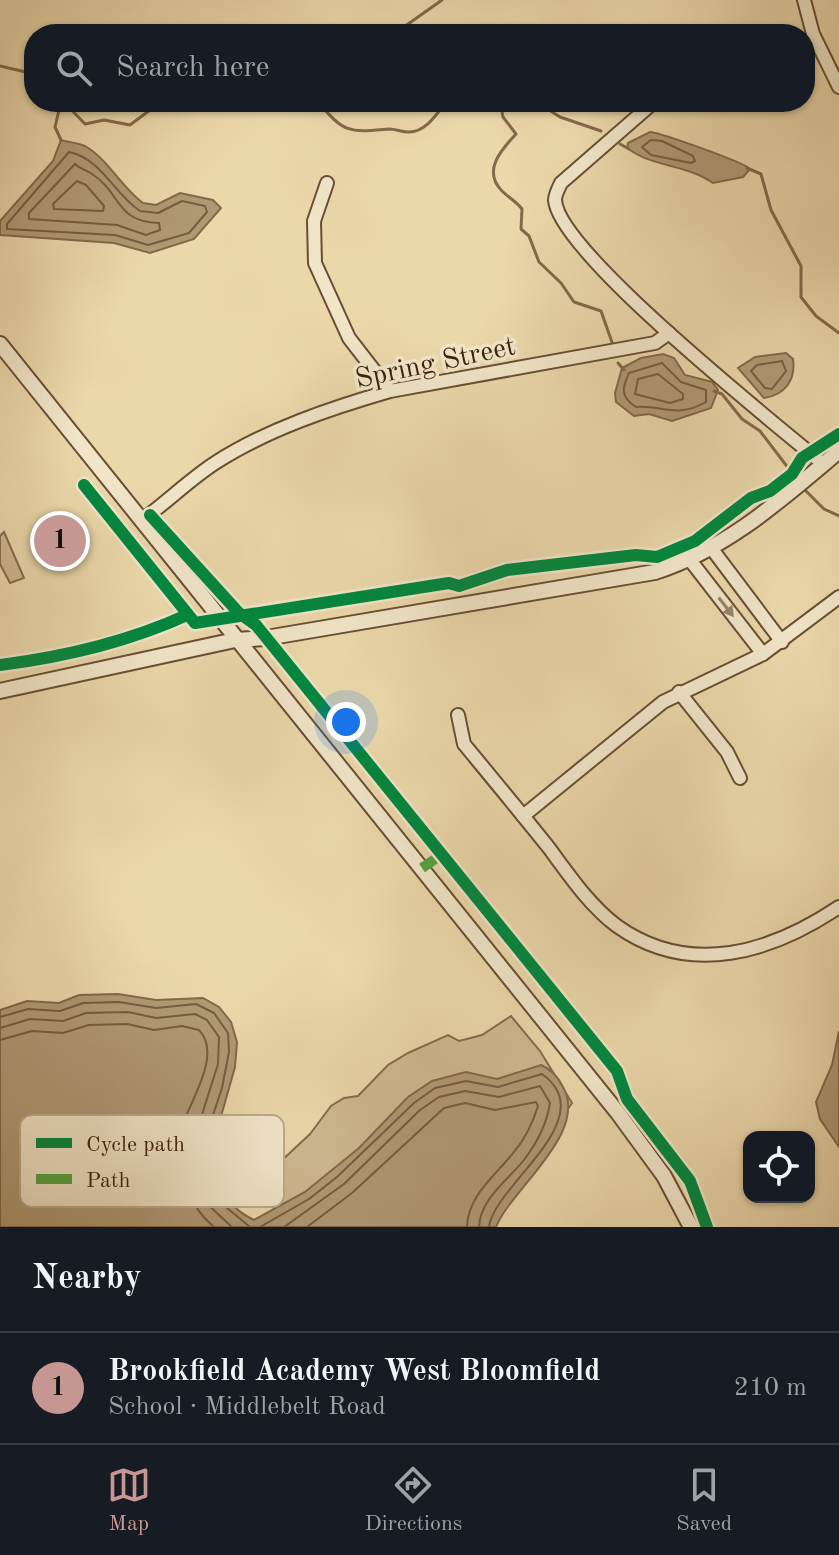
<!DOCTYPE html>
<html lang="en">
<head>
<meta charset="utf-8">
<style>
	body { margin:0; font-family:"Old Standard TT",serif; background:#20242c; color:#f1f3f6 }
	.controls { position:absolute; right:24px; bottom:24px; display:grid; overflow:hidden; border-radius:16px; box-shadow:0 2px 6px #0004 }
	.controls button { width:72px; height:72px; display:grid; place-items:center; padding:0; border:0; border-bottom:2px solid #363941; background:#171b24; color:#f1f3f6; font:40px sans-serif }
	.you { position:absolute; left:346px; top:722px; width:28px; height:28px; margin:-20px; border:6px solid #fff; border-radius:50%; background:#1a73e8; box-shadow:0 0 0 12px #1a73e833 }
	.badge { display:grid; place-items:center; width:52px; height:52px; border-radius:50%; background:#c59692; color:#111; font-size:26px; font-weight:700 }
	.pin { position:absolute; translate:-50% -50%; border:4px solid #fff; box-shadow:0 2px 8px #0006 }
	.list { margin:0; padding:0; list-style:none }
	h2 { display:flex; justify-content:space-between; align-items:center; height:104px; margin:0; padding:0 32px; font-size:34px }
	h2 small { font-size:26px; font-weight:400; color:#9ea1a6 }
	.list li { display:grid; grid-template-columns:52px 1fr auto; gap:24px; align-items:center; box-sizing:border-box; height:112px; padding:0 32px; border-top:2px solid #363941 }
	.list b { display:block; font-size:30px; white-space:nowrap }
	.list p { margin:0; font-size:26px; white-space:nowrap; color:#9ea1a6 }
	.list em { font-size:26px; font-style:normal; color:#9ea1a6 }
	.icon { flex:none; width:44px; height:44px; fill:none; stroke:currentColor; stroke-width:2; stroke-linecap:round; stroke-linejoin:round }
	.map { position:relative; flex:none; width:839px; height:1227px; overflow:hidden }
	.search { position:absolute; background:#171b24; box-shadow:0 2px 6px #0004; left:24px; right:24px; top:24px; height:88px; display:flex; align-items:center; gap:20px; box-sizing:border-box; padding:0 28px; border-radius:32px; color:#9ea1a6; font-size:30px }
	.sheet { height:216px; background:#171b24 }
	nav { display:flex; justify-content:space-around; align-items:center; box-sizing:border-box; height:112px; border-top:2px solid #363941; background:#171b24; font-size:22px; color:#9ea1a6 }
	nav a { display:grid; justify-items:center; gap:4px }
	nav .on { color:#c59692 }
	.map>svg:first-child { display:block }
	.green { fill:#cdb88f; stroke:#856c4d; stroke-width:2 }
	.water { fill:#af9974; stroke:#81694a; stroke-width:2 }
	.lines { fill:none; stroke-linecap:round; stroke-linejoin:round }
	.shore { stroke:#765d40; stroke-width:2 }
	.stream { stroke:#81694a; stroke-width:3 }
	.minor-casing { stroke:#684e33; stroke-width:16 }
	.tertiary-casing { stroke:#684e33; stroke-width:18 }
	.minor { stroke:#f1e5c8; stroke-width:12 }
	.tertiary { stroke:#f1e5c8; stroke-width:14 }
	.quiet { stroke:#54a23e; stroke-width:10; stroke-dasharray:20 10; stroke-linecap:butt }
	.cycleway-casing { stroke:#f1e5c8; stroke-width:17 }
	.cycleway { stroke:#00873e; stroke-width:12 }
	.oneway { fill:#97836a }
	.labels { text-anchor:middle; stroke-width:7; stroke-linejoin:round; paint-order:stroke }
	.street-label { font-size:28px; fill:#3d210b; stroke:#f1e5c8 }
	.key { fill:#f1e5c8; stroke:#bbaa8f; stroke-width:2 }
	.key-label { font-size:22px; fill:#3d210b }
</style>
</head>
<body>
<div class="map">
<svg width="839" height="1227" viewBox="0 0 839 1227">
	<rect width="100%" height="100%" fill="#ead7aa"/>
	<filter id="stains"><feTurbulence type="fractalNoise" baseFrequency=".0025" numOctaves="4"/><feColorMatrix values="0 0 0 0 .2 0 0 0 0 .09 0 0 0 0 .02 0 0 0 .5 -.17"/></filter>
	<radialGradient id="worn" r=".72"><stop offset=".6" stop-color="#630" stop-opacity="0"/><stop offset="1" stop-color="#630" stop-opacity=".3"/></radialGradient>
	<!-- green -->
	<g class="green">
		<path d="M4,532L24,578L10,583L0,564V536Z"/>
		<path d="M511,1016L540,1051L572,1103L568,1109L276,1211L262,1193L263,1178L310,1134L331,1106L344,1098L358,1096L388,1065L408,1053L448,1035L459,1041L482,1035Z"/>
	</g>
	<!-- water -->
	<g class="water">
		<path d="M650,132C661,133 746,163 750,169L743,177L713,183C686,164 654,168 627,148L628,143Z"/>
		<path d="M61,140C67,142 79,143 85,146C108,159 121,187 143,203L156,205L180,193L213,200L221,208L194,239L150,253L114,243L0,235V221L53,161Z"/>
		<path d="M786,353L793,359C796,380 785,395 764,398L738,368L755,357Z"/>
		<path d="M663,354L674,358L685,375L712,382L718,390L711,408L672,421L649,414L634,416L616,402L615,393L622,368L641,358Z"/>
		<path d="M118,994L156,1000L203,998L219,1007L231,1022L237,1042L235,1067L216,1134L209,1140C202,1170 226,1207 254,1220L305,1192L359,1148L408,1097L432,1081L466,1072L497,1079L541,1065C551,1069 558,1077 563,1087C589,1133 511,1189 496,1227H0V1010L27,1001L59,1003L79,995Z"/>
		<path d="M839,1031V1147L820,1119L816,1102L832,1065Z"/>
	</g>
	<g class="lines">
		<!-- shore -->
		<g class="shore">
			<path d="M651,140L662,141L693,156L695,161L691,163L651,155L642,147Z"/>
			<path d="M69,152C102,159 113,193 140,211L158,213L182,201L205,206L207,212L189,233L148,245L115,235L7,229V224Z"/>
			<path d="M75,164C80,169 87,170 92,174C121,192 115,222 159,223L160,230L146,235L117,225L29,219V213Z"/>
			<path d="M77,181L86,185L104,206L103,211L54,209L53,204Z"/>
			<path d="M782,361L786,371L772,389L765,388L751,371L757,365Z"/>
			<path d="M662,363L681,382L706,390V402C676,419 663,405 636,407C620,397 622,388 629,373Z"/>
			<path d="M658,374L683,394V399L670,403L635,394L638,379Z"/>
			<path d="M0,1017L28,1009L60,1011L83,1003L119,1002L156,1008L196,1004L214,1013L228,1033L229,1052L222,1088L208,1130L200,1142L199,1160L215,1198L250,1227"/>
			<path d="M0,1028L30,1019L63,1021L86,1013L128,1012L156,1018L195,1014L207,1020L219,1037L218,1064L199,1124L190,1139L189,1160L206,1203L232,1227"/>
			<path d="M0,1040L32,1031L63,1033L89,1025L127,1024L154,1030L182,1026L199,1030C225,1057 183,1110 178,1139C174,1159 182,1169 187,1186C193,1204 199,1214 214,1227"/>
			<path d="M260,1227L309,1199L337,1177L414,1103L435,1088L466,1081L498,1087L542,1074C604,1118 494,1185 489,1227"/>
			<path d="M284,1227L344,1184L420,1110L439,1097L465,1091L499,1097L540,1086L550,1103C547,1123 536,1144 524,1160C508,1180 480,1199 479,1227"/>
			<path d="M307,1227L352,1193L444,1108L465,1103L495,1110L536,1102L538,1106C533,1122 525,1139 514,1152C496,1175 468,1195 467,1227"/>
		</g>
		<!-- stream -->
		<g class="stream">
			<path d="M394,34L442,0"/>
			<path d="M0,66L34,74"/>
			<path d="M64,102L85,124L104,120L130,125L150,110V102"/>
			<path d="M319,102C343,135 353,132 389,129C396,129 401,132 408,132C425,133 437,114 446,102"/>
			<path d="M500,102L503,117L516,134C501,150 482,171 502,191C509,198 516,201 522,209L521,229L529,236L539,262L561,283L574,302L601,311L613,345"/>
			<path d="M537,102L560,117L601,131"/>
			<path d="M501,104L515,102"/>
			<path d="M61,140L55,127L61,102"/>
			<path d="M620,144L629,149"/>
			<path d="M747,168L761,174L771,210L801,266V297L816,316L839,333"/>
			<path d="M618,363L624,370"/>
			<path d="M714,391L722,394L742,419L760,431L789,469"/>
			<path d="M805,490L824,509L839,516"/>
		</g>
		<defs>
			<g id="minor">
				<path d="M804,0L813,34L839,87"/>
				<path d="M654,102L561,183C559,187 555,195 555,200C558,252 776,424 823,464"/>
				<path d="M327,183L314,221L315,263L349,338L390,391"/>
				<path d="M142,520C167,502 189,480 215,463C266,430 331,408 390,391L655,343L669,333"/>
				<path d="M712,549L782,642"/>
				<path d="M690,560L763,654"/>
				<path d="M679,692L727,752L740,778"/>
				<path d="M458,715L464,744C492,778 521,813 549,848C569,875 590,906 617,926C690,978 772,952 839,907"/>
				<path d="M523,816L663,702L763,654L839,597"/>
			</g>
			<g id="tertiary">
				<path d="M0,344L618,1113L664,1176L691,1227"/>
				<path d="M0,691L235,640L266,638L655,572C727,549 782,499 839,451"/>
			</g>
		</defs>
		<!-- minor casing -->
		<use href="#minor" class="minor-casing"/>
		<!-- tertiary casing -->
		<use href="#tertiary" class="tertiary-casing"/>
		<!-- minor -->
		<use href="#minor" class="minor"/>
		<!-- tertiary -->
		<use href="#tertiary" class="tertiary"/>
		<!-- quiet -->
		<path class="quiet" d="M422,868L441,855"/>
		<defs>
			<g id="cycleway">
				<path d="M84,485L195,623L449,583L459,586L507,570L636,555L657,557L695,541L751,498L770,491L792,474L802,458L839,434"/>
				<path d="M150,515L239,613L256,625L617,1071L627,1099L690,1181L707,1227"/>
				<path d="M0,665C63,657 130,641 187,615"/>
			</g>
		</defs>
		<!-- cycleway casing -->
		<use href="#cycleway" class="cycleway-casing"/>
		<!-- cycleway -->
		<use href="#cycleway" class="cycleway"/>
	</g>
	<!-- one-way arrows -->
	<defs><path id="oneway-solid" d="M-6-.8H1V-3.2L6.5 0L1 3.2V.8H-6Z" transform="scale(2)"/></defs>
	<use class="oneway" href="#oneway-solid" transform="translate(726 607) rotate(52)"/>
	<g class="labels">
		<!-- street labels -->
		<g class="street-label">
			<text transform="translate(435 361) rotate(-12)" y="10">Spring Street</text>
		</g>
	</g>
	<!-- legend -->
	<rect x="20" y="1115" width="264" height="92" rx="12" class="key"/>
	<rect x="36" y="1138" width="36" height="10" fill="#00873e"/>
	<rect x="36" y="1174" width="36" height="10" fill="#54a23e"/>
	<g class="key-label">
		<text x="86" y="1151">Cycle path</text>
		<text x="86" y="1187">Path</text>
	</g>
	<rect width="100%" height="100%" filter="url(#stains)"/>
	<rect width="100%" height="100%" fill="url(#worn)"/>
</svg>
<div class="controls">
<button><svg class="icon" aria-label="locate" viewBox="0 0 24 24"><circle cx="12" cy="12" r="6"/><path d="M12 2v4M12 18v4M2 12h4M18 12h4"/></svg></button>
</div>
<div class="you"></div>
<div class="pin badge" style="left:60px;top:541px">1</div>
<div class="search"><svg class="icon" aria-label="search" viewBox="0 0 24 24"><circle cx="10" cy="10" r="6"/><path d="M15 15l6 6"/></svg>Search here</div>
</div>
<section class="sheet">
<h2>Nearby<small></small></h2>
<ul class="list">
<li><span class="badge">1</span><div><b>Brookfield Academy West Bloomfield</b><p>School · Middlebelt Road</p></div><em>210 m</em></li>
</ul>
</section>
<nav>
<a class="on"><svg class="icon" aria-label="map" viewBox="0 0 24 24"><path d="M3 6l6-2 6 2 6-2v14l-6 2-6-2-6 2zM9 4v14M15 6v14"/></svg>Map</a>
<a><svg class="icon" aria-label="directions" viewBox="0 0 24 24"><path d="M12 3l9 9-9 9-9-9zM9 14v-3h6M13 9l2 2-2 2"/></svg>Directions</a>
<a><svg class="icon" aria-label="saved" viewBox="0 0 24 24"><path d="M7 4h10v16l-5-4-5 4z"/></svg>Saved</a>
</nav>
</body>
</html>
